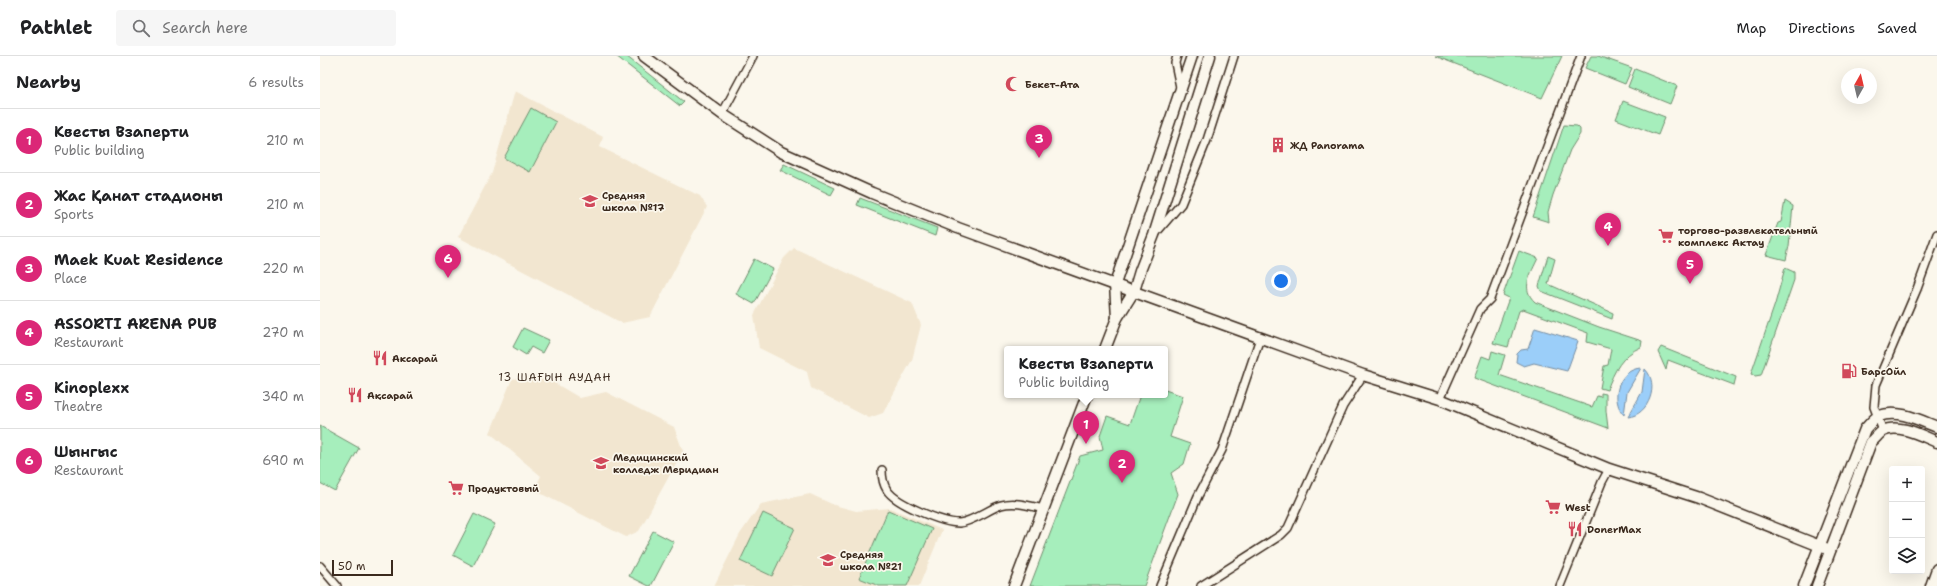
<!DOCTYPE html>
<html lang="en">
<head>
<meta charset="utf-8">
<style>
	body { margin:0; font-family:"Shantell Sans",sans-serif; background:#f6f6f6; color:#202124 }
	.controls { position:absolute; right:12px; bottom:12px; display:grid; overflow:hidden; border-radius:4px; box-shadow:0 4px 16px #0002 }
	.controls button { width:36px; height:36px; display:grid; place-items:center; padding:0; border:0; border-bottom:1px solid #e0e0e0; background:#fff; color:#202124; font:20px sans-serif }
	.compass { position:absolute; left:1521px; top:12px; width:36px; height:36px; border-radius:50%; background:#fff; box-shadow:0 4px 16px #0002; rotate:8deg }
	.scale { position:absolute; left:12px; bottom:10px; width:61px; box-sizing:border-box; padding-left:4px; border:2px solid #3b2a1e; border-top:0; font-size:11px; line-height:14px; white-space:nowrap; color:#3b2a1e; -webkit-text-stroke:3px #fbf7ec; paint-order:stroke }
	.you { position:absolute; left:961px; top:225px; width:14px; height:14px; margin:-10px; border:3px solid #fff; border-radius:50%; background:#1a73e8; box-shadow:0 0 0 6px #1a73e833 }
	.badge { display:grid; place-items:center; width:26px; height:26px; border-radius:50%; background:#db2777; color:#fff; font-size:13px; font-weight:700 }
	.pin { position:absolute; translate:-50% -33px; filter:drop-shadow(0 1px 2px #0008) }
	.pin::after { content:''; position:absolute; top:21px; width:14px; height:12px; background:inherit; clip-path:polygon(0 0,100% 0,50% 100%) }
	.popup { position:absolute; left:684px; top:290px; width:164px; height:52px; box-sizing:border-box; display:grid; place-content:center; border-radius:4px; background:#fff; filter:drop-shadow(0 1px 3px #0005); font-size:13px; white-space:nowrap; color:#757577 }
	.popup b { font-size:15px; color:#202124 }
	.popup::after { content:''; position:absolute; left:50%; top:100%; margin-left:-8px; border:8px solid transparent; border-top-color:#fff }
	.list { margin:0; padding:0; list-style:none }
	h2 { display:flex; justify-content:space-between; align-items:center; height:52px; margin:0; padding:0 16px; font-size:17px }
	h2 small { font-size:13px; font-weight:400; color:#757577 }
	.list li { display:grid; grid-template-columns:26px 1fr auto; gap:12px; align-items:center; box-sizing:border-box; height:64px; padding:0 16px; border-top:1px solid #e0e0e0 }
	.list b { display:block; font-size:15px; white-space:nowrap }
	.list p { margin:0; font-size:13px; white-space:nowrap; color:#757577 }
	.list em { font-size:13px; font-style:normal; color:#757577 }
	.icon { flex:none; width:22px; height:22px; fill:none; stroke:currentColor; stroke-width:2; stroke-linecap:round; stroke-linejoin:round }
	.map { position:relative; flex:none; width:1617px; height:530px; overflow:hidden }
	header { display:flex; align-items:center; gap:24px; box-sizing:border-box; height:56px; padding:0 20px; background:#fff; border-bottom:1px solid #e0e0e0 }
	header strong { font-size:19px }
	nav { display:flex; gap:22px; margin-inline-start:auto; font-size:14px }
	.search { width:280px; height:36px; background:#f6f6f6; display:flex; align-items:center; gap:10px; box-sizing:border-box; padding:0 14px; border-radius:4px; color:#757577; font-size:15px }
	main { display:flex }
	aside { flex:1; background:#fff }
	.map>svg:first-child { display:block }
	.built { fill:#f2e6d0 }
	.green { fill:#a6eebc; stroke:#708c6d }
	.water { fill:#9bcef9; stroke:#758ca1 }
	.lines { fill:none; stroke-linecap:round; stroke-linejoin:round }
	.street-casing { stroke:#3b2a1e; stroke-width:10 }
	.secondary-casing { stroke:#3b2a1e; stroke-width:13 }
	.street { stroke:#fbf7ec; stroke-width:7 }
	.secondary { stroke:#fbf7ec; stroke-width:10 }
	.labels { text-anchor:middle; stroke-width:3.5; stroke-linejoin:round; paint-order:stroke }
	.poi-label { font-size:10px; font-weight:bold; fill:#3b2a1e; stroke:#fbf7ec; text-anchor:start }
	.neighbourhood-label { font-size:11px; letter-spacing:1px; fill:#3b2a1e; stroke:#fbf7ec }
</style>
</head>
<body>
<header>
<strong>Pathlet</strong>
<div class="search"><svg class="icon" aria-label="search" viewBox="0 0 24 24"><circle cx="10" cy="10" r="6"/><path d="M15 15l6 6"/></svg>Search here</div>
<nav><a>Map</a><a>Directions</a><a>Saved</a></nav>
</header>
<main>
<aside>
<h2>Nearby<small>6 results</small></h2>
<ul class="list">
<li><span class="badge">1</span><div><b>Квесты Взаперти</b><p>Public building</p></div><em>210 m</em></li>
<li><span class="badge">2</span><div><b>Жас Қанат стадионы</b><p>Sports</p></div><em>210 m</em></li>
<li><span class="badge">3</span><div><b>Maek Kuat Residence</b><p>Place</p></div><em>220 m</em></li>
<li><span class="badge">4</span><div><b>ASSORTI ARENA PUB</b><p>Restaurant</p></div><em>270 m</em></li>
<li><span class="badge">5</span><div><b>Kinoplexx</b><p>Theatre</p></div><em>340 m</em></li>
<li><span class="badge">6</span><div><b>Шынгыс</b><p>Restaurant</p></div><em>690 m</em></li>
</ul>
</aside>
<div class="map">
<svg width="1617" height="530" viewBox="0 0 1617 530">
	<rect width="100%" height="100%" fill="#fbf7ec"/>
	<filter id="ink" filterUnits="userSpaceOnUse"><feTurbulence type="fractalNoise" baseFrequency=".025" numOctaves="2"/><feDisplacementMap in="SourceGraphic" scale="8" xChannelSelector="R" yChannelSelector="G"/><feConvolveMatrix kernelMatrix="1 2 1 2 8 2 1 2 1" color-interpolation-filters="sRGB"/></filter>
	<g filter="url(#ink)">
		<!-- built -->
		<g class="built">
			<path d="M195,35L283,81L280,91L380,140L387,151L330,261L302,267L138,181L172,117Z"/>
			<path d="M474,192L592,247L601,269L592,304L563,357L549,362L491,332L487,316L439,292L434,259L464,202Z"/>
			<path d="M221,319L260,342L286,336L354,371L363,395L319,475L306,481L214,434L221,420L170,377L192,323Z"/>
			<path d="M490,438L514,449L536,455L570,452L622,474L599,530H394L420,478L441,448Z"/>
		</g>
		<!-- green -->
		<g class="green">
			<path d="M296,0H306L364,46L360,50Z"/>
			<path d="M1115,0H1242L1222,42Z"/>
			<path d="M1271,0H1278L1312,12L1305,28L1265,12Z"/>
			<path d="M1315,13L1357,30L1350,48L1308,31Z"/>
			<path d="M1303,45L1345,61L1338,79L1296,63Z"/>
			<path d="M211,52L236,66L210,116L184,102Z"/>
			<path d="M1244,69L1257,70L1260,73V78L1250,94L1233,139L1228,156L1229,166L1213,161Z"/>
			<path d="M464,108L515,132L511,139L460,114Z"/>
			<path d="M540,142L617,172L615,180L537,149Z"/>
			<path d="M1465,145L1473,150L1469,190L1466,204L1446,199L1458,167L1461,166Z"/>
			<path d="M1199,195L1218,202C1211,218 1200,232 1215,246L1279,271L1322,285L1321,291C1302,299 1294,315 1287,334L1280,332L1284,310L1288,309L1291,293L1267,286L1268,277L1203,253L1199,255L1188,291L1173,287L1189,242L1183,239Z"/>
			<path d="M1228,200L1235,203L1228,228L1293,257L1292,263L1221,235L1219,230Z"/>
			<path d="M434,203L453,213L434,248L416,238Z"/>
			<path d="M1465,212L1474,216V224L1441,319L1435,320L1431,318L1455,248Z"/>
			<path d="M203,272L229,284L222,297L211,291L206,299L193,291Z"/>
			<path d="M1341,291L1416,321L1414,329L1348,304L1346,314L1338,296Z"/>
			<path d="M1172,295L1185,299L1179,319L1272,351L1277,340L1281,341V337L1286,338V355L1288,372L1154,322L1162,300L1170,303Z"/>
			<path d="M845,334L863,340L850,381L870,388L864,408L851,417L858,438L824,530H710L760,400L783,394L780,380L787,360L810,368L820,339H845Z"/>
			<path d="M0,370L39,392L15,435L0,427Z"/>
			<path d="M568,454L612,473L587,530H559L539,522Z"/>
			<path d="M443,457L475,472L452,520L420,505Z"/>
			<path d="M154,458L175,468L153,510L133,499Z"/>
			<path d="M333,475L354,486L331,530H329L309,520Z"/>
		</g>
		<!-- water -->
		<g class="water">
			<path d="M1215,272L1258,285L1247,315L1214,307L1204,310L1196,306L1197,298L1201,294L1208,293Z"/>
			<path d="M1321,312L1307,336L1304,359C1289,343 1299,313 1321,312Z"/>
			<path d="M1325,313C1340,328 1329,359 1308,361L1322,336Z"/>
		</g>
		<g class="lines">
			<defs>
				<g id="street">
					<path d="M857,0L855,7L860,31"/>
					<path d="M402,58L433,0"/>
					<path d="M836,177L861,148L887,84L914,0"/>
					<path d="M1120,343L1160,253L1170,243L1261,0"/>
					<path d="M1563,375L1554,351L1556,329L1597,233L1617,178"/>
					<path d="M562,414C562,421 563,428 567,434C576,448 623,467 639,467C652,466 669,453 681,449C695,445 710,450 724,453"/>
					<path d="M0,510L17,530"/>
					<path d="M840,530L878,440L902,394L940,282"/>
					<path d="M881,530L961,479L968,472L1023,350L1043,319"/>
					<path d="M1240,530L1282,426L1289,413"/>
				</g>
				<g id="secondary">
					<path d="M324,0L402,58L461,96L552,137L638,172L1043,319L1120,343L1289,413L1379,442L1510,494"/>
					<path d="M797,262L795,228L872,0"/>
					<path d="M785,293L797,262L814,235L820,215L834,179L890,0"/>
					<path d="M694,530L767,339"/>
					<path d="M1484,530L1545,373C1549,369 1554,362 1559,360C1578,353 1599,364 1617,371"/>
					<path d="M1497,530L1551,386C1555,383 1559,377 1563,375C1579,367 1602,380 1617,386"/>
					<path d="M1611,530L1617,513"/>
				</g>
			</defs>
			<!-- street casing -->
			<use href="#street" class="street-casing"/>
			<!-- secondary casing -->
			<use href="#secondary" class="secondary-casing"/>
			<!-- street -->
			<use href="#street" class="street"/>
			<!-- secondary -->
			<use href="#secondary" class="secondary"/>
		</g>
	</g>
	<!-- icons -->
	<defs>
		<symbol id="mosque-bare" viewBox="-9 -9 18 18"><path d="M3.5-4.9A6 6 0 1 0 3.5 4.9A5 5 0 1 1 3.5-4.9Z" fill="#d1495b" stroke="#fbf7ec" stroke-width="2.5" paint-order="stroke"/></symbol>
		<symbol id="building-bare" viewBox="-9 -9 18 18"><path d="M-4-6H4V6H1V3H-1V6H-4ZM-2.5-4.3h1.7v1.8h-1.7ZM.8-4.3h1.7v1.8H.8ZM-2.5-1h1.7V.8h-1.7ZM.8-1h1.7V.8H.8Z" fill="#d1495b" stroke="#fbf7ec" stroke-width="2.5" paint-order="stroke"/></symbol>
		<symbol id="school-bare" viewBox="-9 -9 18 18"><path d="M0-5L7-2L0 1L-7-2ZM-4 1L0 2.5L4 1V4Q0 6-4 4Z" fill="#d1495b" stroke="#fbf7ec" stroke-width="2.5" paint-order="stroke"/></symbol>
		<symbol id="supermarket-bare" viewBox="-9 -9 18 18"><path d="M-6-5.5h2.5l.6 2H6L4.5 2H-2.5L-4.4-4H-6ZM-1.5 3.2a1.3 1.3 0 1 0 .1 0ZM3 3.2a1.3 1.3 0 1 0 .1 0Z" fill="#d1495b" stroke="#fbf7ec" stroke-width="2.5" paint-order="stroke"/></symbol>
		<symbol id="restaurant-bare" viewBox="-9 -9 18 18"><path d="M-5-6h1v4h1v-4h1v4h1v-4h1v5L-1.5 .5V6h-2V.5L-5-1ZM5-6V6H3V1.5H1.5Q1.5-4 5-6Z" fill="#d1495b" stroke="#fbf7ec" stroke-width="2.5" paint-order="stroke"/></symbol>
		<symbol id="fuel-bare" viewBox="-9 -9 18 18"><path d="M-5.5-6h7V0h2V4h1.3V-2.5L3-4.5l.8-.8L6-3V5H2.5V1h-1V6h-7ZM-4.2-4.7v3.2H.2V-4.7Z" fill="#d1495b" stroke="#fbf7ec" stroke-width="2.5" paint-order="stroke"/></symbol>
		<symbol id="university-bare" viewBox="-9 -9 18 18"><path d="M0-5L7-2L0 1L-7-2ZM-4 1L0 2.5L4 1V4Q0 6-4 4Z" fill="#d1495b" stroke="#fbf7ec" stroke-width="2.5" paint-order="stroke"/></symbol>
	</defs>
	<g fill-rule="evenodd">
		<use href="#mosque-bare" x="682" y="17" width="22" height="22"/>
		<use href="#building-bare" x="947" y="78" width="22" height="22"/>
		<use href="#school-bare" x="259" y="134" width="22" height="22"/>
		<use href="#supermarket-bare" x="1335" y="169" width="22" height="22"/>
		<use href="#restaurant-bare" x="49" y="291" width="22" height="22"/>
		<use href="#fuel-bare" x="1518" y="304" width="22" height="22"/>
		<use href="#restaurant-bare" x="24" y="328" width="22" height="22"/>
		<use href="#university-bare" x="270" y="396" width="22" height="22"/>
		<use href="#supermarket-bare" x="125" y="421" width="22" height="22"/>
		<use href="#supermarket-bare" x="1222" y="440" width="22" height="22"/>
		<use href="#restaurant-bare" x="1244" y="462" width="22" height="22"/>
		<use href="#school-bare" x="497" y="493" width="22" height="22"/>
	</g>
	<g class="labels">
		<!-- poi labels -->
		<g class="poi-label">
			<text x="705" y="32">Бекет-Ата</text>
			<text x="970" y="93">ЖД Panorama</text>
			<text x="282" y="143">Средняя<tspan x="282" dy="12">школа №17</tspan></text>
			<text x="1358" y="178">торгово-развлекательный<tspan x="1358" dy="12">комплекс Актау</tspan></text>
			<text x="72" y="306">Аксарай</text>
			<text x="1541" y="319">БарсОйл</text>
			<text x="47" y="343">Ақсарай</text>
			<text x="293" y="405">Медицинский<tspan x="293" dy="12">колледж Меридиан</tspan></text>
			<text x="148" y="436">Продуктовый</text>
			<text x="1245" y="455">West</text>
			<text x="1267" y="477">DonerMax</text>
			<text x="520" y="502">Средняя<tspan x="520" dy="12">школа №21</tspan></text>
		</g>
		<!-- neighbourhood labels -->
		<g class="neighbourhood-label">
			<text x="235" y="325">13 ШАҒЫН АУДАН</text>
		</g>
	</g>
</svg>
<div class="controls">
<button>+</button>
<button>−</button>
<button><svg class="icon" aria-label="layers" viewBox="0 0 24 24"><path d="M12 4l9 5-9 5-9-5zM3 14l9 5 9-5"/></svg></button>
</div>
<svg class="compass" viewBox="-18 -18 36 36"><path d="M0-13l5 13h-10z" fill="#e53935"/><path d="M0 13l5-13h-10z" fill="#757577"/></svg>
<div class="scale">50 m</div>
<div class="you"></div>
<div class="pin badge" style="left:766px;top:388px">1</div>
<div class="popup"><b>Квесты Взаперти</b>Public building</div>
<div class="pin badge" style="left:802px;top:427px">2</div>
<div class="pin badge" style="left:719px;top:102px">3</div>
<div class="pin badge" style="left:1288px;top:190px">4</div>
<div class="pin badge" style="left:1370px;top:228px">5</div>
<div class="pin badge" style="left:128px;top:222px">6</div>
</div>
</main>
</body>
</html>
